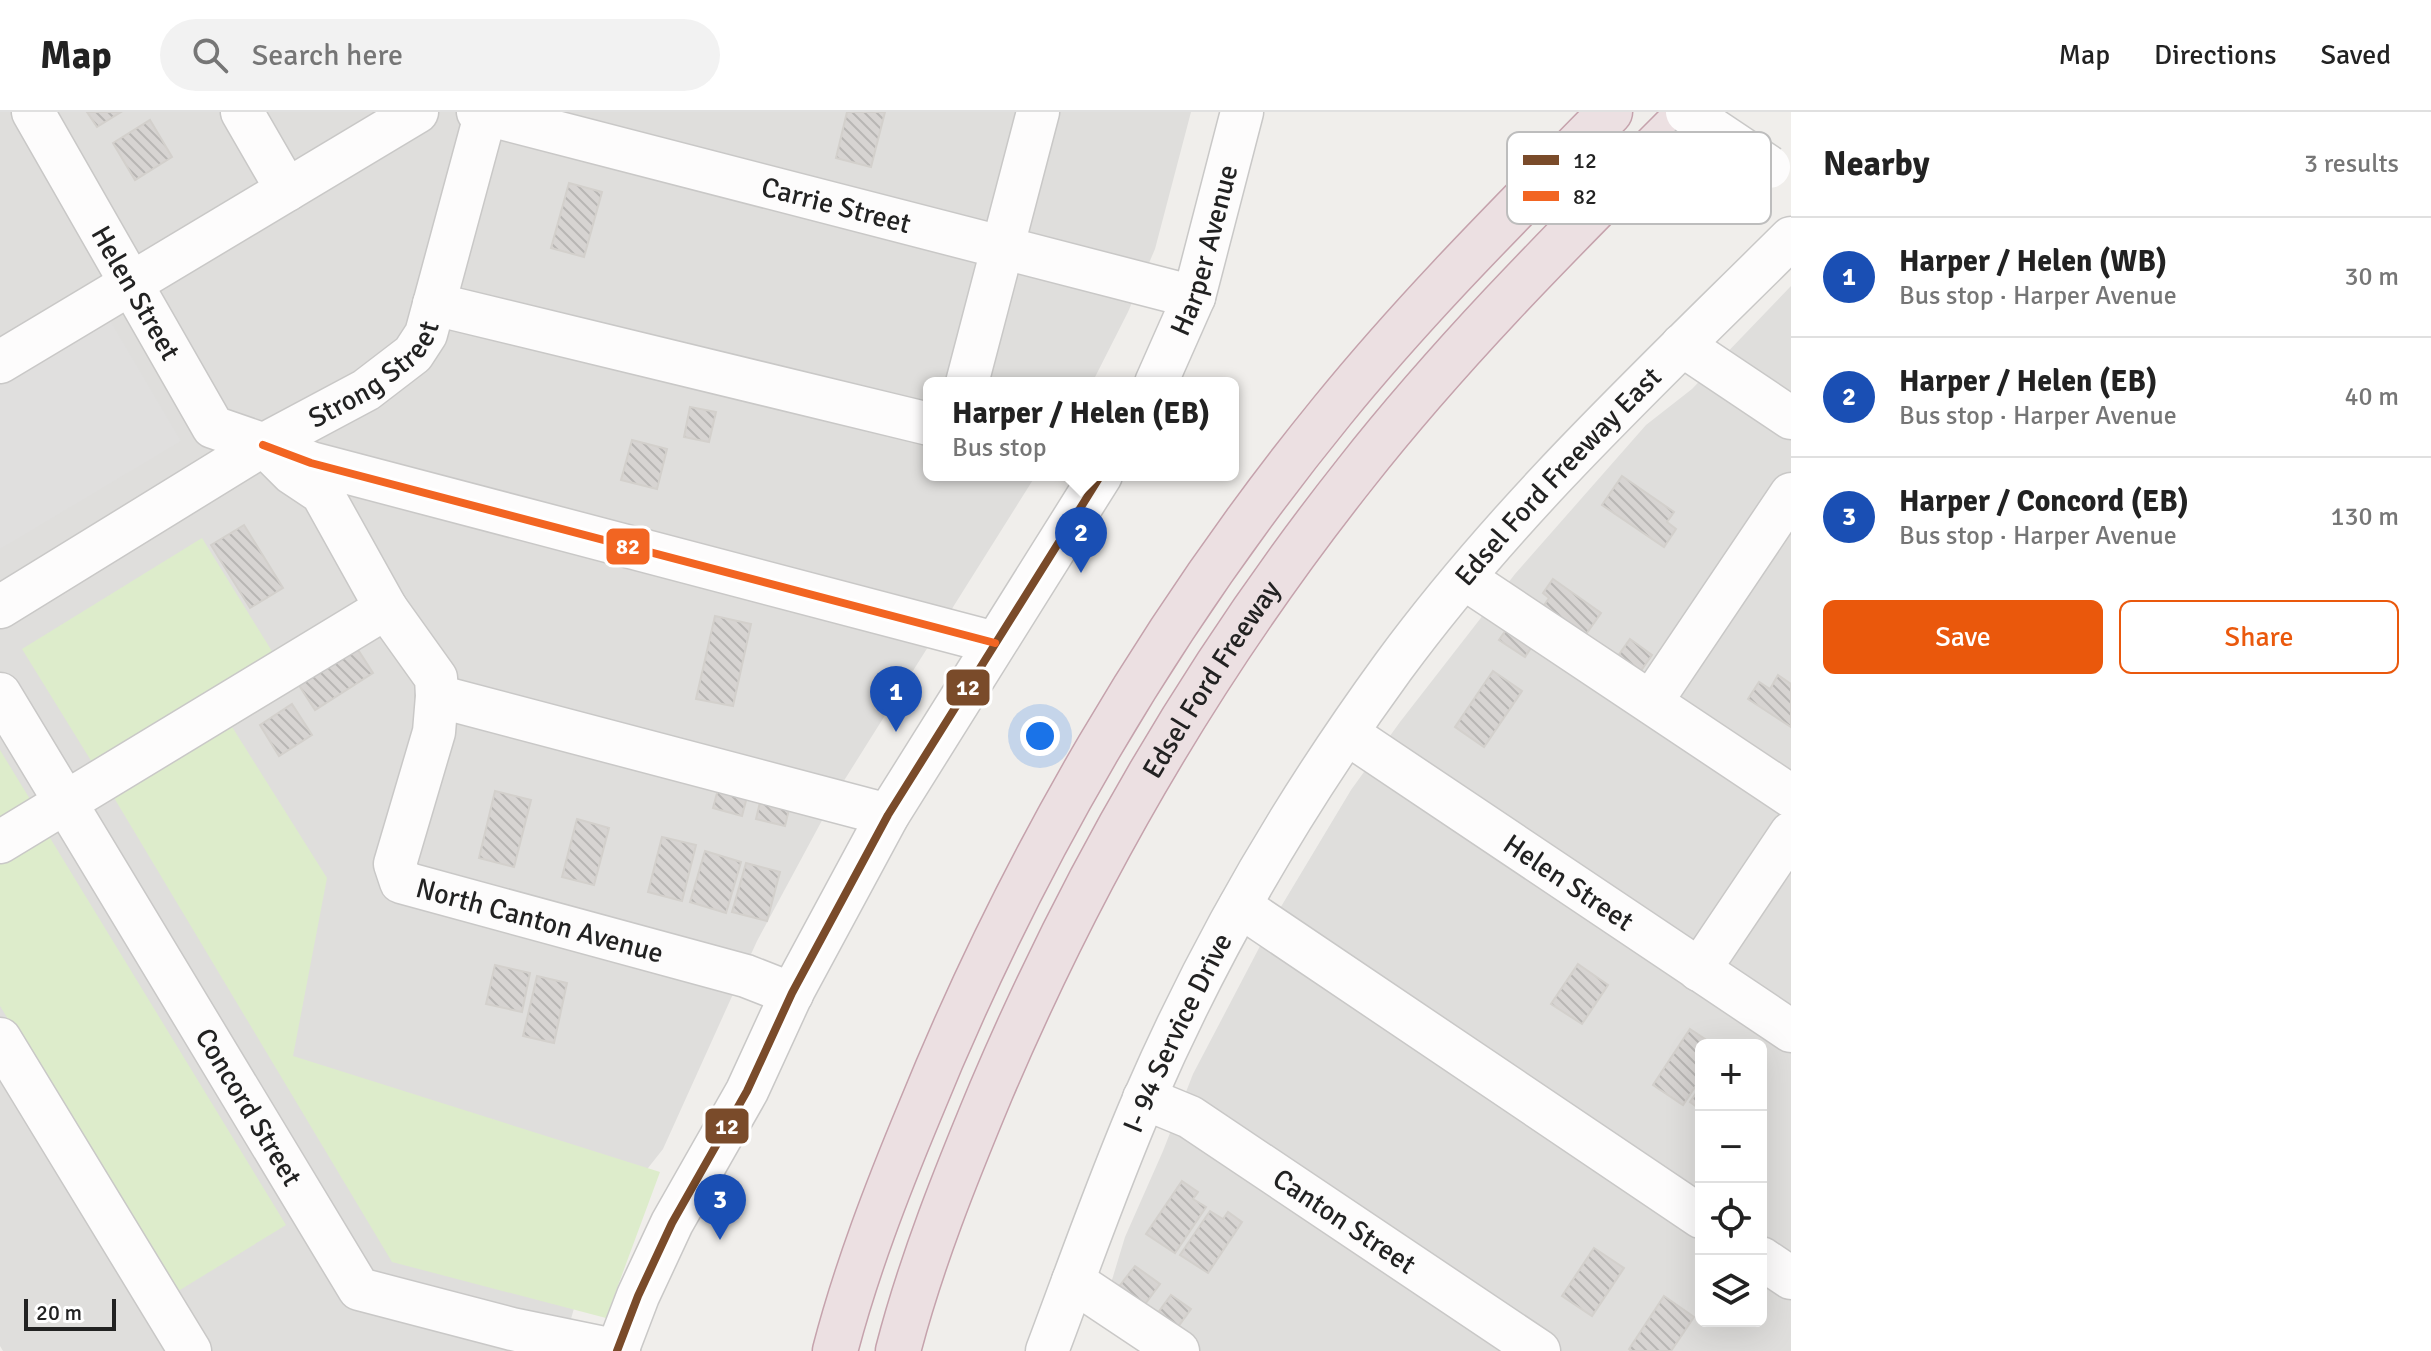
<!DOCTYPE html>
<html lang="en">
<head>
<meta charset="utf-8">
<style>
	body { margin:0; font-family:Signika,sans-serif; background:#f2f2f2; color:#222 }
	.controls { position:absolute; right:24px; bottom:24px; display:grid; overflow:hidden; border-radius:12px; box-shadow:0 8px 32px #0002 }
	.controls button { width:72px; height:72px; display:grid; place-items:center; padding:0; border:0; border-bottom:2px solid #e0e0e0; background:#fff; color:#222; font:40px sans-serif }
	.scale { position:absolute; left:24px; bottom:20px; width:92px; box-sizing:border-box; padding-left:8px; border:4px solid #222; border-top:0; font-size:22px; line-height:28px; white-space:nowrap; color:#222; -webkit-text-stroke:6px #fff; paint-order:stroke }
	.you { position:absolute; left:1040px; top:624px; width:28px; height:28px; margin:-20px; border:6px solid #fff; border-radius:50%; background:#1a73e8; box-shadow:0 0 0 12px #1a73e833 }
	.badge { display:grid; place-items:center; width:52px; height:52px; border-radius:50%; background:#ea580c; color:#fff; font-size:26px; font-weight:700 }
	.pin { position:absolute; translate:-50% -66px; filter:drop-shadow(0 2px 4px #0008) }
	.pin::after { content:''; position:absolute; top:42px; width:28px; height:24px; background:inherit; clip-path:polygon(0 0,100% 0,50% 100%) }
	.popup { position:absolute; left:923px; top:265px; width:316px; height:104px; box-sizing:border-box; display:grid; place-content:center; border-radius:12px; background:#fff; filter:drop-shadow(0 2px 6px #0005); font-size:26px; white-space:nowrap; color:#767676 }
	.popup b { font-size:30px; color:#222 }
	.popup::after { content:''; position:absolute; left:50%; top:100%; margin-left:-16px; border:16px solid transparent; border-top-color:#fff }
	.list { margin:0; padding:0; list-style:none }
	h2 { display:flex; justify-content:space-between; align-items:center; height:104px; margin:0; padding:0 32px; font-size:34px }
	h2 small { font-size:26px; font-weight:400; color:#767676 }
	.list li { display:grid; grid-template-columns:52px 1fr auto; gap:24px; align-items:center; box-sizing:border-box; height:120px; padding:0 32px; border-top:2px solid #e0e0e0 }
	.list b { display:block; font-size:30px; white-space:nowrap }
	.list p { margin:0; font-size:26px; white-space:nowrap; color:#767676 }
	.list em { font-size:26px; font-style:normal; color:#767676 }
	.actions { display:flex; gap:16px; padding:24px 32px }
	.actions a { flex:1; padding:18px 0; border:2px solid #ea580c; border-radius:12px; text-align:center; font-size:28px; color:#ea580c }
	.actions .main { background:#ea580c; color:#fff }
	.icon { flex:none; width:44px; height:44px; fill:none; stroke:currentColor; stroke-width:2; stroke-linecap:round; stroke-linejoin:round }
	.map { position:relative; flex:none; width:1791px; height:1239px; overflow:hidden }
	header { display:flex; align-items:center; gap:48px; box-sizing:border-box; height:112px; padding:0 40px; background:#fff; border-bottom:2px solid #e0e0e0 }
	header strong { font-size:38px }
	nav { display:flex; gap:44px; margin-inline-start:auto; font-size:28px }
	.search { width:560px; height:72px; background:#f2f2f2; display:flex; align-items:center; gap:20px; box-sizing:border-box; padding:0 28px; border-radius:44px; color:#767676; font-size:30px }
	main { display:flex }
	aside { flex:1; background:#fff }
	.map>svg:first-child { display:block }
	.residential { fill:#dfdedc; fill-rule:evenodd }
	.grass { fill:#ddeccb }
	.parking { fill:#e0dfde }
	.building { fill:url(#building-back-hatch); stroke:#d3d0cc; stroke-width:2 }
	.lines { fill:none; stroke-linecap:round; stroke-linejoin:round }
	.minor-casing { stroke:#c9c8c7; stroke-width:45 }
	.highway-casing { stroke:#c5a2ac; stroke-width:47 }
	.minor { stroke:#fdfcfc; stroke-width:42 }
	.highway { stroke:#ece0e2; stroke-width:44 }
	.minor-bridge-casing { stroke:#c9c8c7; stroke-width:45; stroke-linecap:butt }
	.minor-bridge { stroke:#fdfcfc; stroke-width:42 }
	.bus-1-casing { stroke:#fff; stroke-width:14 }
	.bus-2-casing { stroke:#fff; stroke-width:14 }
	.bus-1 { stroke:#7a4b2a; stroke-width:8 }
	.bus-2 { stroke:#f26522; stroke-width:8 }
	.labels { text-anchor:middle; stroke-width:6; stroke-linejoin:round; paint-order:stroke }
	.street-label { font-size:28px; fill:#222; stroke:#fff }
	.key { fill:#fff; stroke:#bdbdbd; stroke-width:2 }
	.key-label { font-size:22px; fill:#222 }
	.line-badge { stroke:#fff; stroke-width:3 }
	.badge-label { font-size:22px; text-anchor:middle; font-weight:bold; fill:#fff }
</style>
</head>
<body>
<header>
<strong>Map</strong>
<div class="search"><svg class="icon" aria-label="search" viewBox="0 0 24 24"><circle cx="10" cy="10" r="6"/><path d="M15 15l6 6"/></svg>Search here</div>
<nav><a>Map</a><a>Directions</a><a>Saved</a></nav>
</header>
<main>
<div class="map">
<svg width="1791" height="1239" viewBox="0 0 1791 1239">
	<defs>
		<pattern id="building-back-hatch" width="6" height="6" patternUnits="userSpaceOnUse" patternTransform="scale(2)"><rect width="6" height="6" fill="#d7d4d2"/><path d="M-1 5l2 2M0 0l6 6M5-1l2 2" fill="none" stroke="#b8b6b4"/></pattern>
	</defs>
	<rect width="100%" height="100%" fill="#f0eeeb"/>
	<!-- residential -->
	<g class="residential">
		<path d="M0,0H1191L1155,137L1128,200L1092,271H929V363H1036L840,675L757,829L663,1037L637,1070L578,1182L562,1239H3L0,1234Z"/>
		<path d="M1791,174V1239H1195L1108,1181L1125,1125L1163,1039L1193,962L1279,798L1351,678L1400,610L1515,462L1646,313L1692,277ZM1701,933H1761V1209H1701Z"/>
	</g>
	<!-- grass -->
	<g class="grass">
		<path d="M202,426L278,549L98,660L22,537Z"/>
		<path d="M229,610L327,766L293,944L660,1060L606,1206L392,1150L110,679Z"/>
		<path d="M0,638L36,697L0,719Z"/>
		<path d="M47,721L286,1113L175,1181L0,894V749Z"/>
	</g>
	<!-- parking -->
	<path class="parking" d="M104,198L181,329L0,437V260Z"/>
	<!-- building -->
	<g class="building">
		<path d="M87,0H121L97,15Z"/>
		<path d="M847,0H885L871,55L836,46Z"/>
		<path d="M150,8L172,45L135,68L113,31Z"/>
		<path d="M569,71L602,80L584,145L551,136Z"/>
		<path d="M690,295L716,300L709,330L684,325Z"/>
		<path d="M632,328L667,337L657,377L621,368Z"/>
		<path d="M1622,364L1674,400L1667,410L1676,417L1664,435L1602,393Z"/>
		<path d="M244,413L283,476L250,496L211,433Z"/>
		<path d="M1553,467L1601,501L1579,532L1538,502L1549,486L1543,481Z"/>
		<path d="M715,504L751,512L733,594L696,587Z"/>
		<path d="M1511,511L1536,528L1525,545L1499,528Z"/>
		<path d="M1630,527L1652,543L1635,567L1613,551Z"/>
		<path d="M353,530L373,561L315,598L295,567Z"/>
		<path d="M1493,559L1522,579L1484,635L1455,615Z"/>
		<path d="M1778,563L1791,572V615L1748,587L1759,570L1770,577Z"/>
		<path d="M292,592L312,623L279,644L260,613Z"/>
		<path d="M720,670L749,677L742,704L713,696Z"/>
		<path d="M495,679L531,688L514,755L479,746Z"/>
		<path d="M762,682L791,689L785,714L756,707Z"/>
		<path d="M577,707L609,716L594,773L562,765Z"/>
		<path d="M662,725L696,733L682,789L648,780Z"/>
		<path d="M705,739L741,750L726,801L690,790Z"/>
		<path d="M746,751L780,760L767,809L732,800Z"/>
		<path d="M1578,852L1608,873L1582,912L1551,892Z"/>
		<path d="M495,853L530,861L522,900L486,892Z"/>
		<path d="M537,864L567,871L554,931L523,924Z"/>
		<path d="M1690,917L1714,933H1701V966L1683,993L1653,973Z"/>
		<path d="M1701,974V998L1690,990Z"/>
		<path d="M1182,1069L1198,1080L1193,1087L1206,1095L1175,1141L1146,1122Z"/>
		<path d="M1210,1099L1223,1107L1228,1100L1242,1110L1208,1161L1180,1143Z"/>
		<path d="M1594,1136L1624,1156L1592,1204L1562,1184Z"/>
		<path d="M1135,1154L1160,1172L1140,1199L1114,1181Z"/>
		<path d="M1171,1183L1191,1197L1172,1223L1152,1209Z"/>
		<path d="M1664,1184L1694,1205L1671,1239H1631L1629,1237Z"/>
	</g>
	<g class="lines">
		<defs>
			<g id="minor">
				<path id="s1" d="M33,0L213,315L265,333"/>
				<path d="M242,0L287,78"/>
				<path id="s2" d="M478,0L1194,185"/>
				<path d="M434,192L929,312"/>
				<path d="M1682,233L1791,306"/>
				<path d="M0,250L417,0"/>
				<path d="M967,271L1038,0"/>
				<path id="s3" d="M1156,271L1194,185L1242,0"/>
				<path id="s4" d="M264,333L292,361L322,381L386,496L436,566L437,584L434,620L395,752L401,770L746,864L792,882"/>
				<path d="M286,341L311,351L995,531"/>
				<path d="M1464,466L1791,684"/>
				<path id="s5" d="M0,495L263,333L366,278L413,242L426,222L486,0"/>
				<path id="s6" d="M0,582L359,1177L512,1217L619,1239"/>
				<path d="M437,584L888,703"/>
				<path d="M1651,590L1791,382"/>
				<path id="s7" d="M1348,622L1791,919"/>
				<path d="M0,730L386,496"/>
				<path d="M1240,794L1701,1105"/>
				<path d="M1699,858L1791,721"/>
				<path d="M0,927L190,1239"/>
				<path id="s8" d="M1144,986L1190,1005L1539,1239"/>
				<path d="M1761,1146L1791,1166"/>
				<path d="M1073,1169L1178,1239"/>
				<path d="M617,1239L638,1184L672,1111L747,979L792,881L888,703L1101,363"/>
				<path id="s9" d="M1047,1239C1079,1154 1109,1068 1145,985C1211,833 1296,688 1393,555C1509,397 1653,263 1791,126"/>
			</g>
			<g id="highway">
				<path d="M835,1239C856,1158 887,1078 919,1001C1021,749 1160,510 1332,299C1418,193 1515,97 1610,0"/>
				<path id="s10" d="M898,1239C921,1150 956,1063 991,979C1085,758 1206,550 1355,362C1457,232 1574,117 1690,0"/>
			</g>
		</defs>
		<!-- minor casing -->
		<use href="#minor" class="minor-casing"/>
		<!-- highway casing -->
		<use href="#highway" class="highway-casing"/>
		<!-- minor -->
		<use href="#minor" class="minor"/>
		<!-- highway -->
		<use href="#highway" class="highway"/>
		<defs>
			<path id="minor-bridge" d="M1687,0L1769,55"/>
		</defs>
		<!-- minor-bridge casing -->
		<use href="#minor-bridge" class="minor-bridge-casing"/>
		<!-- minor-bridge -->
		<use href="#minor-bridge" class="minor-bridge"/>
		<defs>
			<path id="bus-1" d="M617,1239L638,1184L672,1111L747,979L792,881L888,703L1101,363"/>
			<path id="bus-2" d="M263,333L311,351L995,531"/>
		</defs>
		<!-- bus-1 casing -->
		<use href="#bus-1" class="bus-1-casing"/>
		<!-- bus-2 casing -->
		<use href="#bus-2" class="bus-2-casing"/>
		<!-- bus-1 -->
		<use href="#bus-1" class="bus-1"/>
		<!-- bus-2 -->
		<use href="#bus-2" class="bus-2"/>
	</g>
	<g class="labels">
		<!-- street labels -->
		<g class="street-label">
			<text dy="10" stroke="none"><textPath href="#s2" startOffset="370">Carrie Street</textPath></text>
			<text dy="10" stroke="none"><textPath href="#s3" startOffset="142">Harper Avenue</textPath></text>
			<text dy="10" stroke="none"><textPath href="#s1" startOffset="208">Helen Street</textPath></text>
			<text dy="10" stroke="none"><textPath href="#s5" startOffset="442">Strong Street</textPath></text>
			<text dy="10" stroke="none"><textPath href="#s9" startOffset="1022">Edsel Ford Freeway East</textPath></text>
			<text dy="10" stroke="none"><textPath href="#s10" startOffset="744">Edsel Ford Freeway</textPath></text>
			<text dy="10" stroke="none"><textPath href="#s7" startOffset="266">Helen Street</textPath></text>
			<text dy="10" stroke="none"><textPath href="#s4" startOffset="648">North Canton Avenue</textPath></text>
			<text dy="10" stroke="none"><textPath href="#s9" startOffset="344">I- 94 Service Drive</textPath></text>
			<text dy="10" stroke="none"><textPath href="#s6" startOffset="482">Concord Street</textPath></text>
			<text dy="10" stroke="none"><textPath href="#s8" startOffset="236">Canton Street</textPath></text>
		</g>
	</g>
	<!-- legend -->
	<rect x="1507" y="20" width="264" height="92" rx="12" class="key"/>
	<rect x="1523" y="43" width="36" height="10" fill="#7a4b2a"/>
	<rect x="1523" y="79" width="36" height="10" fill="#f26522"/>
	<g class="key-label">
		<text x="1573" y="56">12</text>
		<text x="1573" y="92">82</text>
	</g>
	<g class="line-badge">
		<rect x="605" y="415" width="46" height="39" rx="8" fill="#f26522"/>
		<rect x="945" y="556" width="46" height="39" rx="8" fill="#7a4b2a"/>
		<rect x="704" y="995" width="46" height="38" rx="8" fill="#7a4b2a"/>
	</g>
	<g class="badge-label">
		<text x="628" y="442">82</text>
		<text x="968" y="583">12</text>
		<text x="727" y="1022">12</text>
	</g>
</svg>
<div class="controls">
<button>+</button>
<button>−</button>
<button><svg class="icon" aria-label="locate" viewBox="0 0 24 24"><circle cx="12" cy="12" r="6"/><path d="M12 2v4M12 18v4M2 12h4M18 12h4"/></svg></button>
<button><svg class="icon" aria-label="layers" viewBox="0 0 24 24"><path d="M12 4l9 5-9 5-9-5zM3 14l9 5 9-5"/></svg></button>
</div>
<div class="scale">20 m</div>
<div class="you"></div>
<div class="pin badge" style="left:896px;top:620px;background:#1a4fb4">1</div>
<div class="pin badge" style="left:1081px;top:461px;background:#1a4fb4">2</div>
<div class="popup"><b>Harper / Helen (EB)</b>Bus stop</div>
<div class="pin badge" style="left:720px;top:1128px;background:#1a4fb4">3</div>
</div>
<aside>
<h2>Nearby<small>3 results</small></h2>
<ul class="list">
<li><span class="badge" style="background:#1a4fb4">1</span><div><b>Harper / Helen (WB)</b><p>Bus stop · Harper Avenue</p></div><em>30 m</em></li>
<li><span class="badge" style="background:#1a4fb4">2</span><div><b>Harper / Helen (EB)</b><p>Bus stop · Harper Avenue</p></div><em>40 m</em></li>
<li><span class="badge" style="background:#1a4fb4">3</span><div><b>Harper / Concord (EB)</b><p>Bus stop · Harper Avenue</p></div><em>130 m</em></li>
</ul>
<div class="actions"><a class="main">Save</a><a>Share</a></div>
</aside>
</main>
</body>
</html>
